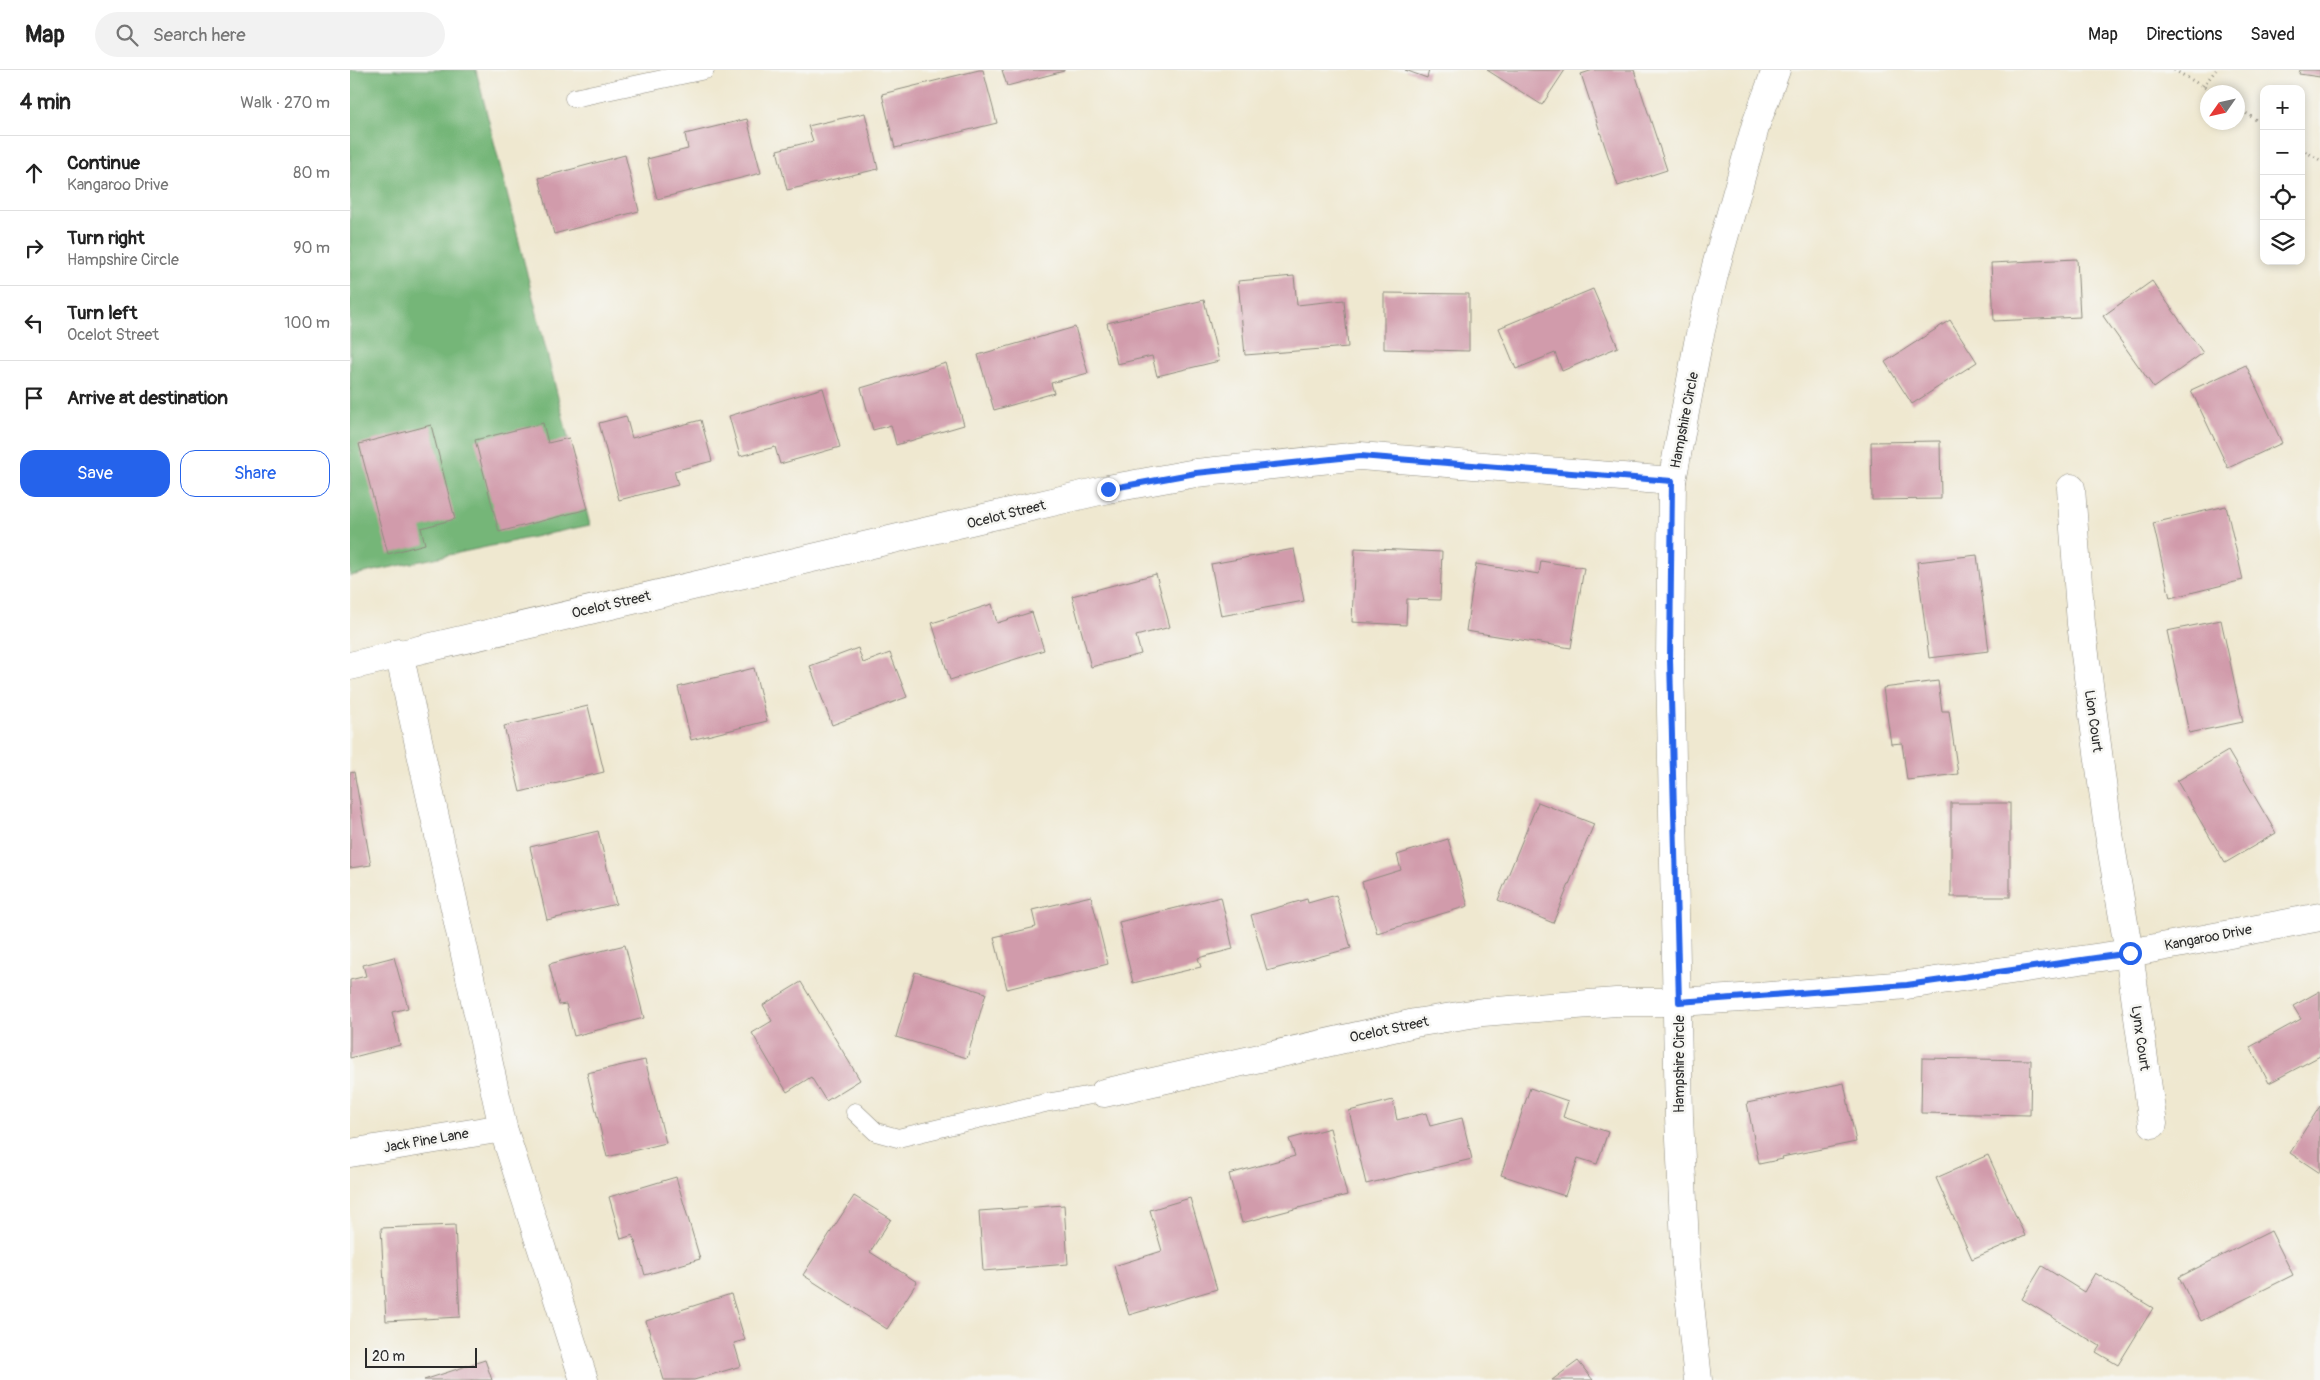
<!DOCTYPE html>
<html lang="en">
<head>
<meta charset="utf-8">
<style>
	body { margin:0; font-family:Pangolin,sans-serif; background:#f2f2f2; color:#222 }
	.controls { position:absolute; right:15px; top:15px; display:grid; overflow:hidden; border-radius:10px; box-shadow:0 2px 8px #0003 }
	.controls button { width:45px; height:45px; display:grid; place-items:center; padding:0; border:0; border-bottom:1px solid #e0e0e0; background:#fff; color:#222; font:25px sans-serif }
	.compass { position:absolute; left:1850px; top:15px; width:45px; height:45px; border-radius:50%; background:#fff; box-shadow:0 2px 8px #0003; rotate:236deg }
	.scale { position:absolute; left:15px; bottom:12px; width:112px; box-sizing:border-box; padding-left:5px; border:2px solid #2b2b2b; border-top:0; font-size:14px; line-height:18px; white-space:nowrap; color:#2b2b2b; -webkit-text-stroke:4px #f6f6f2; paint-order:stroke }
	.stop { position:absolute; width:15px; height:15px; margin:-11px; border:4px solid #2563eb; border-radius:50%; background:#fff }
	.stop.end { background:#2563eb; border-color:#fff; box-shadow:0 1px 5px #0008 }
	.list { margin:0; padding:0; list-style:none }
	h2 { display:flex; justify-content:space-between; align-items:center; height:65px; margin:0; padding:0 20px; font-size:21px }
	h2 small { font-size:16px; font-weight:400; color:#767676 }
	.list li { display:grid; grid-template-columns:32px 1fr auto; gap:15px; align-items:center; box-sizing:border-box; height:75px; padding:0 20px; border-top:1px solid #e0e0e0 }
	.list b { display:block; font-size:19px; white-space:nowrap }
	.list p { margin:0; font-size:16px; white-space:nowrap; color:#767676 }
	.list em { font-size:16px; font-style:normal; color:#767676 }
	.actions { display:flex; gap:10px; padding:15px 20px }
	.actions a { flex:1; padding:11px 0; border:1px solid #2563eb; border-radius:15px; text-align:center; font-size:18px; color:#2563eb }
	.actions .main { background:#2563eb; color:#fff }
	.icon { flex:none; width:28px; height:28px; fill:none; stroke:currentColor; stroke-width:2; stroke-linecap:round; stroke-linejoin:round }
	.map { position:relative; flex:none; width:1970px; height:1310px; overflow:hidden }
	header { display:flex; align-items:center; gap:30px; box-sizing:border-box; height:70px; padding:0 25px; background:#fff; border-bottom:1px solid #e0e0e0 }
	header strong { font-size:24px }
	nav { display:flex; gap:28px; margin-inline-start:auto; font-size:18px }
	.search { width:350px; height:45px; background:#f2f2f2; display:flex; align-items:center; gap:12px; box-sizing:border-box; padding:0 18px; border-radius:28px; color:#767676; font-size:19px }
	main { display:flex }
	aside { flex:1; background:#fff }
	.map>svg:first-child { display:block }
	.forest { fill:#74b678; stroke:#507052 }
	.building { fill:#d19bab }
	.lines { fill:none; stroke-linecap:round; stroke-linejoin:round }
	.service-casing { stroke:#8d8a7e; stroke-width:19 }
	.minor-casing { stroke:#8d8a7e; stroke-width:29 }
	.path { stroke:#8d8a7e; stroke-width:3; stroke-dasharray:1 4; stroke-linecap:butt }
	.service { stroke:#fff; stroke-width:18 }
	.minor { stroke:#fff; stroke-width:28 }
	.route { stroke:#2563eb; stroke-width:6 }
	.labels { text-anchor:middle; stroke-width:5; stroke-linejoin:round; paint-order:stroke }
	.street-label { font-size:14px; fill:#2b2b2b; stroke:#f6f6f2 }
</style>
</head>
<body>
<header>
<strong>Map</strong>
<div class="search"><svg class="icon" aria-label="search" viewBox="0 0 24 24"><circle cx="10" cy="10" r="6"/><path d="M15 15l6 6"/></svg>Search here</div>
<nav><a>Map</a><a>Directions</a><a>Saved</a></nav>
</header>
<main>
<aside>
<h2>4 min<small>Walk · 270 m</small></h2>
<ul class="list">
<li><svg class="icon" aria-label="ahead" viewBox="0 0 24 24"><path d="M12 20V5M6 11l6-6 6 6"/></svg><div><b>Continue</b><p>Kangaroo Drive</p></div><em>80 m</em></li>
<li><svg class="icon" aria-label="right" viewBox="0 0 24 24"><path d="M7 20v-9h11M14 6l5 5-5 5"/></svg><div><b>Turn right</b><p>Hampshire Circle</p></div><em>90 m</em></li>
<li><svg class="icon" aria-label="left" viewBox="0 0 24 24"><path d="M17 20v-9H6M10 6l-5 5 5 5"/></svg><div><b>Turn left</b><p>Ocelot Street</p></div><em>100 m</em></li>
<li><svg class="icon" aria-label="arrive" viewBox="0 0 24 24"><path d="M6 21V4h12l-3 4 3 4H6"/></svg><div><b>Arrive at destination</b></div></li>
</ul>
<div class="actions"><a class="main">Save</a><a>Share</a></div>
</aside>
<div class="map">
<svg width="1970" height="1310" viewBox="0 0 1970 1310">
	<rect width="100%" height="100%" fill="#f6f6f2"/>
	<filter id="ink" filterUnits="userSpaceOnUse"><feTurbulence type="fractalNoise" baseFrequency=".02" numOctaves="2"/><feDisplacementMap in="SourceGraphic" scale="10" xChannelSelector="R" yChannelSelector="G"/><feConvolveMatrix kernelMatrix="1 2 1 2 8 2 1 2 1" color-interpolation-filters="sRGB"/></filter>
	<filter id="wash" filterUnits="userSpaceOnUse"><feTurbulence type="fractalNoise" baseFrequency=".0096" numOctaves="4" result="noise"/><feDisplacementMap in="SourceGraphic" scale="20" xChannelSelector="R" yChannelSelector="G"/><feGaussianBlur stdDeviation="1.12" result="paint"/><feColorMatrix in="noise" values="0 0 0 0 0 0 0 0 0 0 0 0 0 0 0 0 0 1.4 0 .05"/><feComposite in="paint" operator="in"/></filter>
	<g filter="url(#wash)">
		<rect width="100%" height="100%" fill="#efe8d0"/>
		<!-- forest -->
		<path class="forest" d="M0,0H126L240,455L0,506Z"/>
		<g id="blocks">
			<!-- building -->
			<g class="building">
				<path d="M629,0H633L647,53L545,78L532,24Z"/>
				<path d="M652,0H714V1L657,16Z"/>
				<path d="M1055,0H1079L1077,8Z"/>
				<path d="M1137,0H1215L1192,35Z"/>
				<path d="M1243,0H1284L1317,100L1268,116L1231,4Z"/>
				<path d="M1950,0H1970V7L1949,4Z"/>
				<path d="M515,43L528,99L437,120L427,80L463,71L458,56Z"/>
				<path d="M397,49L411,103L307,129L297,89L338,79L335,64Z"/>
				<path d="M275,85L289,141L204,164L189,108Z"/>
				<path d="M1727,189L1730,247L1644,251L1641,193Z"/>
				<path d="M944,206L947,235L994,230L998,277L895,285L888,211Z"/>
				<path d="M1802,211L1853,283L1804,318L1753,246Z"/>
				<path d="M1243,219L1268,277L1212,301L1205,283L1166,299L1149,258Z"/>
				<path d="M1034,223L1119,224V281L1034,279Z"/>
				<path d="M854,230L869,291L807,306L802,286L767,294L757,253Z"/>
				<path d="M1600,250L1627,292L1562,334L1535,292Z"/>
				<path d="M725,257L738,303L701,313L704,323L644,340L628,285Z"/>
				<path d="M596,293L614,355L546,375L541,355L523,360L511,318Z"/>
				<path d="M1896,295L1932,373L1878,398L1841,320Z"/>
				<path d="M473,318L490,377L430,394L425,377L390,386L379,346Z"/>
				<path d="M276,346L282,368L351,350L362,391L324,401L328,415L269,430L249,353Z"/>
				<path d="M193,353L198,373L219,368L238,439L149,462L125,370Z"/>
				<path d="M81,355L105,449L71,458L75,474L38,484L9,374Z"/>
				<path d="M1590,371L1591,429L1522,430L1521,372Z"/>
				<path d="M1876,436L1893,510L1820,528L1803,453Z"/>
				<path d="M1005,478L1092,482L1090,530L1057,529L1056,555L1002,552Z"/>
				<path d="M944,479L954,531L871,546L861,494Z"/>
				<path d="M1627,485L1639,581L1579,588L1567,492Z"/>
				<path d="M1191,491L1234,498L1221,578L1116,561L1126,494L1189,504Z"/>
				<path d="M806,504L820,557L786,566L791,584L741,597L722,526Z"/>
				<path d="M642,534L647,553L682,542L694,580L600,610L582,553Z"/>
				<path d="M1871,550L1893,652L1839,663L1817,561Z"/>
				<path d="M508,578L513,593L540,583L557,627L482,655L460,596Z"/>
				<path d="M404,598L417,651L341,670L328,617Z"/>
				<path d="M1588,611L1592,641H1599L1608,704L1557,710L1552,673L1541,674L1533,618Z"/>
				<path d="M238,636L254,702L170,722L154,656Z"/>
				<path d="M1878,681L1926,763L1875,793L1827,711Z"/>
				<path d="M4,702L21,795L0,798V703Z"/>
				<path d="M1188,732L1244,754L1203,853L1148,830Z"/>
				<rect x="1601" y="733" width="59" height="94"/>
				<path d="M248,761L266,834L197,850L180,777Z"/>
				<path d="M1098,769L1118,836L1027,863L1012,812L1051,800L1047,785Z"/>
				<path d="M986,825L1001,878L917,901L901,845L957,829L958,833Z"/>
				<path d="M741,826L758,894L657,919L644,867L686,857L682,840Z"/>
				<path d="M871,827L883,879L848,888L851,897L783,913L769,852Z"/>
				<path d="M275,875L294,948L224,966L216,934L209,935L199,894Z"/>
				<path d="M44,887L58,938L42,942L50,975L0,988V910L16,906L13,895Z"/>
				<path d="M565,902L636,923L617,988L546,967Z"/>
				<path d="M451,912L510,1010L476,1031L461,1007L437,1022L402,963L422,951L413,935Z"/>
				<path d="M1970,921V986L1919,1013L1900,977L1951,949L1943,936Z"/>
				<path d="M1572,988L1681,990L1680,1045L1571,1043Z"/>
				<path d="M295,990L316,1073L257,1087L237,1003Z"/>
				<path d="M1494,1013L1506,1072L1432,1087L1433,1089L1409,1094L1397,1033Z"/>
				<path d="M1180,1018L1218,1031L1213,1047L1258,1062L1247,1094L1228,1088L1215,1126L1151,1105Z"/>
				<path d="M1043,1030L1047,1050L1076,1043L1080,1056L1112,1048L1122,1089L1016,1114L999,1041Z"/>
				<path d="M1970,1036V1103L1940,1083Z"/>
				<path d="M980,1058L997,1125L892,1153L879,1104L945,1086L939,1069Z"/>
				<path d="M1638,1085L1675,1166L1622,1189L1586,1108Z"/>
				<path d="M326,1107L350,1189L295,1205L283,1165L271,1169L259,1127Z"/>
				<path d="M504,1126L541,1149L520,1182L567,1212L537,1259L453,1205Z"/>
				<path d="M840,1128L867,1219L779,1245L764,1196L812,1181L800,1140Z"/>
				<path d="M714,1135L718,1194L633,1201L629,1141Z"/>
				<path d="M105,1155L110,1247L36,1251L31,1158Z"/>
				<path d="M1921,1161L1943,1205L1851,1251L1829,1207Z"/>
				<path d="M1692,1196L1734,1222L1745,1203L1803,1238L1768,1295L1746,1282L1750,1276L1672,1229Z"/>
				<path d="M381,1224L395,1270L384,1273L391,1296L344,1310H314L296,1251Z"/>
				<path d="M135,1290L142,1310H74Z"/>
				<path d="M1228,1291L1243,1310H1202Z"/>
			</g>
		</g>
	</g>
	<g filter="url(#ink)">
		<use href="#blocks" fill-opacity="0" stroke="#8d8a7e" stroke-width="1"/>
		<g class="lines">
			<defs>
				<g id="service">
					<path d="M224,28L355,0"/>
					<path d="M505,1042L526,1062L548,1068L695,1033L754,1023"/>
				</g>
				<g id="minor">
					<path d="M1721,418L1731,554L1758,758L1779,883L1803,1054"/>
					<path d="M49,583L153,1058L234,1310"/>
					<path d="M0,596L758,419L846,403L1010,386L1322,411"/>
					<path d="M754,1023L1065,953L1133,942L1266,932H1329L1407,927L1557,915L1779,883L1970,847"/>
					<path d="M0,1083L153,1058"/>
					<path d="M1348,1310L1336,1195L1329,1047L1320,590L1322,411L1348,273L1366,196L1406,54L1426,0"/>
				</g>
			</defs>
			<!-- service casing -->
			<use href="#service" class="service-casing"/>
			<!-- minor casing -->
			<use href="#minor" class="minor-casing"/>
			<!-- path -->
			<g class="path">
				<path d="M1824,0L1863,22"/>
				<path d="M1853,16L1866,0"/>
				<path d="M1888,38L1914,55"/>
				<path d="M1951,79L1970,90"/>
			</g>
			<!-- service -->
			<use href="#service" class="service"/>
			<!-- minor -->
			<use href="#minor" class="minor"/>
		</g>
	</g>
	<g class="lines" filter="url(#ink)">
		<!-- route -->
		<path class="route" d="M758,419L846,403L1010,386L1322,411L1320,590L1329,932L1557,915L1780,883"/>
	</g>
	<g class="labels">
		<!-- street labels -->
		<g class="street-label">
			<text transform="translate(1334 350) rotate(-79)" y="5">Hampshire Circle</text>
			<text transform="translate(656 444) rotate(-14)" y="5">Ocelot Street</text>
			<text transform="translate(261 534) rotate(-13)" y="5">Ocelot Street</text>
			<text transform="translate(1744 651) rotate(82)" y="5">Lion Court</text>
			<text transform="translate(1858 867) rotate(-11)" y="5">Kangaroo Drive</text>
			<text transform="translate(1039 959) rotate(-12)" y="5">Ocelot Street</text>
			<text transform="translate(1791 968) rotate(82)" y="5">Lynx Court</text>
			<text transform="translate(1329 994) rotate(-90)" y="5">Hampshire Circle</text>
			<text transform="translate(76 1070) rotate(-10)" y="5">Jack Pine Lane</text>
		</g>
	</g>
</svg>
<div class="controls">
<button>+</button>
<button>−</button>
<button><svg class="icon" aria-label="locate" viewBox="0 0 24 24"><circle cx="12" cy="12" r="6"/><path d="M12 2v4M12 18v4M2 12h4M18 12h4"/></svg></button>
<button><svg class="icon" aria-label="layers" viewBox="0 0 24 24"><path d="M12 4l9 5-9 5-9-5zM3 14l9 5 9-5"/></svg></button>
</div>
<svg class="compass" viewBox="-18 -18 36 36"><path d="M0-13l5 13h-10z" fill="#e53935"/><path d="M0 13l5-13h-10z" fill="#767676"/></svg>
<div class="scale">20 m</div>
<div class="stop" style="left:1780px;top:883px"></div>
<div class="stop end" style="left:758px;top:419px"></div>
</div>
</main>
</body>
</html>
